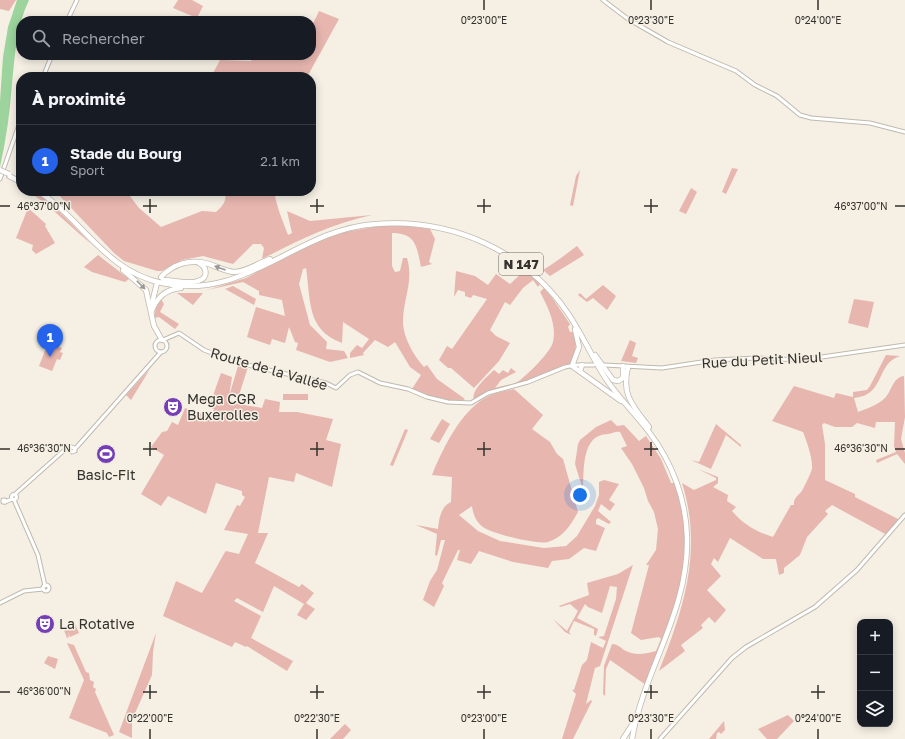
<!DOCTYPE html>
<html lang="fr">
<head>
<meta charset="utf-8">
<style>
	body { margin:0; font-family:"Golos Text",sans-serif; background:#20242c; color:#f1f3f6 }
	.controls { position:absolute; right:12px; bottom:12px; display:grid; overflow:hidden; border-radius:8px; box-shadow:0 2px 10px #0003 }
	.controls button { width:36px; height:36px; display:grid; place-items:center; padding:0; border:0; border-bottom:1px solid #363941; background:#171b24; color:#f1f3f6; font:20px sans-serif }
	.you { position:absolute; left:580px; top:495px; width:14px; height:14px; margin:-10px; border:3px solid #fff; border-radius:50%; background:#1a73e8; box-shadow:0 0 0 6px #1a73e833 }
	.badge { display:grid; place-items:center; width:26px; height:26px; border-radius:50%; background:#2563eb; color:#fff; font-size:13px; font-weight:700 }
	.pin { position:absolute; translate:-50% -33px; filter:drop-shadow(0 1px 2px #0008) }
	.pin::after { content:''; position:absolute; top:21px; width:14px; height:12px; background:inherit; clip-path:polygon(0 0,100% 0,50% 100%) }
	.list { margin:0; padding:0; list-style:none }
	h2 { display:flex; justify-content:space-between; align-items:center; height:52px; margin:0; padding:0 16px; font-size:17px }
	h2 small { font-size:13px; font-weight:400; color:#9ea1a6 }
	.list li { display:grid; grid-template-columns:26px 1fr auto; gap:12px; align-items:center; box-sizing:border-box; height:72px; padding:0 16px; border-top:1px solid #363941 }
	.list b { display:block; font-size:15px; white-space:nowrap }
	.list p { margin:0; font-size:13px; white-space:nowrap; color:#9ea1a6 }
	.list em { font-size:13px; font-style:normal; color:#9ea1a6 }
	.icon { flex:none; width:22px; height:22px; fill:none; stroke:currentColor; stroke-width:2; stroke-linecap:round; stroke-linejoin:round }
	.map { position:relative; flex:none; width:905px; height:739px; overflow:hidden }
	.search { position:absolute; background:#171b24; box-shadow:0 2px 10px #0003; left:16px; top:16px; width:300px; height:44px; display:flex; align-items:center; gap:10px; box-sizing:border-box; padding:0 14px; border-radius:16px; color:#9ea1a6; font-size:15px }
	.panel { position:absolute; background:#171b24; box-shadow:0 2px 10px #0003; left:16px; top:72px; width:300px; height:124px; border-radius:16px }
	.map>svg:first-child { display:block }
	.green { fill:#e7b6af }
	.water { fill:#9dd49d }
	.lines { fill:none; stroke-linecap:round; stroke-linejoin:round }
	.secondary-casing { stroke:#bfbaaf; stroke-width:5 }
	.highway-casing { stroke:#bfbaaf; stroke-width:6 }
	.secondary { stroke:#fff; stroke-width:3 }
	.highway { stroke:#fff; stroke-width:4.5 }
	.highway-bridge-casing { stroke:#bfbaaf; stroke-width:6; stroke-linecap:butt }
	.highway-bridge { stroke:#fff; stroke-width:4.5 }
	.oneway { fill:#9a9896 }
	.ticks { fill:none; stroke:#34322d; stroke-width:1.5 }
	.labels { text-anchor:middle; stroke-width:3; stroke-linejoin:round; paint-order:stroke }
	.shield { fill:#f5efe4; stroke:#6e6b64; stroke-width:1 }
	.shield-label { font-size:13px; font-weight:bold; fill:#34322d }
	.street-label { font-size:14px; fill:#34322d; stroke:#f5efe4 }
	.poi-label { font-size:14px; fill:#34322d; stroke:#f5efe4; text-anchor:start }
	.ticks-label { font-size:10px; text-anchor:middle; fill:#34322d; stroke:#f5efe4; stroke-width:3; stroke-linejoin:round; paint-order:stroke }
</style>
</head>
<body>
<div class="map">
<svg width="905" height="739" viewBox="0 0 905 739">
	<rect width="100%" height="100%" fill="#f5efe4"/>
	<!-- green -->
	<g class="green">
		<path d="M0,0H16L9,11L0,9Z"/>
		<path d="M178,0H192L203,6L197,18L173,8Z"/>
		<path d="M319,11L339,19L307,77H263L258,75L257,77H211L220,60L251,61L252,55H290L296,58L297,55H311V28Z"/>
		<path d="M732,168L738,169L726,194L722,192Z"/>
		<path d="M580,170L573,206L570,205L576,176Z"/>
		<path d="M691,188L697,192L686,214L679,211Z"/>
		<path d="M28,191C44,191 81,234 93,246L46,204Z"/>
		<path d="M55,191H126L139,208L161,227L202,211L216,212C223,206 227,201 225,191L232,194L235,191H274C277,208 282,219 288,235L292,233L287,211L310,221L372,215C331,224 299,240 262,259L264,248L261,244H253L233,264L203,256L182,260L162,271H157L124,261L114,253Z"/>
		<path d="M28,208L46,224L45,226L55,243L36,254L32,250L33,245L16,238Z"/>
		<path d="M379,226H408L430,229L435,239L429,262L432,264L421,267C417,247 416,233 392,233V266L395,272L400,271L403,258H407C414,282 403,298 403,322C403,337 414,356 424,367L427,365L437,379L465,399C455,406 423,394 412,389L421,375L410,367L395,342L388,347L375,340L363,353L364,355L350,358V353L357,345L362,348L369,339L343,322L342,343C306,330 311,300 306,268L303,269L299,284L310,325L327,342L326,349L344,351L348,358L330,362L296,350L298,343L295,342L289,327L285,343L272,339L270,345L247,337L256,307L285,316L282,300L259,295V291L243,282L207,290L246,278L291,253L322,239L345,232Z"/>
		<path d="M577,246L584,255L550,276L543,270C555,263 566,254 577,246Z"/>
		<path d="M98,255L129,279L125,282L92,272L84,267Z"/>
		<path d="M525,270L540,284L538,287L533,280L523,288L510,305L505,302L490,330L496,336L510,343L499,361L474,388L451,368H448L439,360L447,346L452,349L487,299L473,295L471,298L465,296V292L458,290L454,297L456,271L475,276L488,285L496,274L510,284Z"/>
		<path d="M603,285L616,296L607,310L593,298L587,302L578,295L580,293L586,299Z"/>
		<path d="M233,286L256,299L254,305L225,289Z"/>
		<path d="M544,288L553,299L570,324L568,327L570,332H573L576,345L572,364L528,380L486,392L474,401C470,391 487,377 494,370L499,374L503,370L508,373L511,368L516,372L501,380L495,388C502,386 513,385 519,381C527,375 551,352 553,342C557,325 548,307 540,292Z"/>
		<path d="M177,293H203L193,305Z"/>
		<path d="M161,299L164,304L160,312L179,324L175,329L159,317L154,318L156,307Z"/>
		<path d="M854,299L874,302L868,328L848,323Z"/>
		<path d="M630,340L636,343L632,356L638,358L636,363L621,361Z"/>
		<path d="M48,343L62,348L60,352L63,353L60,360L57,359L52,371L39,366Z"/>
		<path d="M886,355L900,356C875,364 886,395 854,398L858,412C868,408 882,404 888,394C892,388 894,377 904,376L905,417L901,439L905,453V464L897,454L877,463L876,460L896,452L894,446L895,422H876L875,428L857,423L852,427H835L824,423L822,425L825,444V480L855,494V497L900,520L887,535L832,505L825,511L828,514L807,537L800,555L784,568V573L779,575L776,559H763L730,538L718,562L714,558L711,564L721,576L707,590L726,610L715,623L709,617L701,625L703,628L681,645L685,651L659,671C684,608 703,550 682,483L694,490L716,480V478L698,469L718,477V483L713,487L728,495L727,501L736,507L732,511C744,525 757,532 773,537L791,505H794C793,497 800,495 803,489C805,485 811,473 812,469C813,459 807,442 803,432L772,421L794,386L834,398L836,393L853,397V392L867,390L870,386Z"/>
		<path d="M240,365L248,367L239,395L230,393L238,366Z"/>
		<path d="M150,369L131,400L126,395Z"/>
		<path d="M221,373L232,377L228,402L262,408L265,399L280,402L279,412H297L333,419L326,440L341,444L332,487L296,473L294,482L269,477L258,533H268L255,563L299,587L302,584L314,593L306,603L315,609L306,620L297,615L304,604L274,586L263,612L237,598L234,601L261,616L251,638L293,661L287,671L247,646L246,647L235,642L232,647L163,616L176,581L202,593L225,552L226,551L239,554L248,534L224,530L237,505L240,506L245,497L242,495V491L216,483L206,514L168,496L161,506L141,494L164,455L151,447L162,432L167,431L172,422L178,425L185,408L211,417L214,409L209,407Z"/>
		<path d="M514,389L543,415L532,429L550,442L557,454L563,459L578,512C571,525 562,538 548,542C538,545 493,534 483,527C476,522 473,514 472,506L459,515L478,531L500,541L544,548L566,546L577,536L595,506L599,495V482L604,480L619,484L609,500L615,504L610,511L601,504L598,511L611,522L609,524L598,518L596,520V524L605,528L596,551L584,548L569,559L552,561L548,568L513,562L479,551L471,564L457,560L460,550H458L442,583L444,586L434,607L423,600L430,581L437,570L445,540H441L437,556L435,555L437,534L416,525L438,529C439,519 441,506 451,502L452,477L432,475C443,448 460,413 485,398C493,393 505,391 514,389Z"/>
		<rect x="283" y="394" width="25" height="6"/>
		<path d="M442,419L450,424L439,443L430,439Z"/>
		<path d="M611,420L617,426L624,425L639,441L646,436L661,459L671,483H675L682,509L685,529V557L676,609L646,685L610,660L606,669L605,696L603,694L604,666L612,644C617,644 620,647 624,650C634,656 646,654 656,651L661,639L659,637L641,640L631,633L649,565H646L656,550L658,529L654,512L648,501L644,488L632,464L621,448L627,446L620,432C616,431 612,434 608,434C581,434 584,471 583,490L575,464L578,444L580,440L596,427Z"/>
		<path d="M716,424L741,445V447L726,435L711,469L691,460L699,462Z"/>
		<path d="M405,429L408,430L393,466L390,465Z"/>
		<path d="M633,565L600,666L595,668L586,704L591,700L592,701L573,739H562L576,694L572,690H574L582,665L587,660L591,642L603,648L606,641L598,637L604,636L616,599L617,587L610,586L602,613L588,607L585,604L577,618L598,629L596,636L594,635V629L574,621L569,632L571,635L565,632L553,619L567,631L578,611L570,604L560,607L559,606L589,595L587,583L618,574Z"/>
		<path d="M75,624L79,633L70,637L68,632L69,637L67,638L64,630Z"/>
		<path d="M156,633L153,652L152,675L132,720V738L119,732Z"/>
		<path d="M67,643L74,645L86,672L89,673L90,680L94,682L93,687L96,689L95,692L114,735L109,737L107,733L69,718L84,680Z"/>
		<path d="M48,656L58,659L55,669L44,663Z"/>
		<path d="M788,715L794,721L777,739H767L758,729Z"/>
		<path d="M724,721L725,730L721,734L719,732L717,733L716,739H709Z"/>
		<path d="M345,724L351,730L343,739H330Z"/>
	</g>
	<!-- water -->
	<path class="water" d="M17,0H29C16,27 15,55 12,84C10,112 6,140 0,167V101L3,57L8,27Z"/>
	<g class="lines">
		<defs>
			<g id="secondary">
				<path d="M603,0L628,19L668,42L736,71L755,85L777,96L800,115L811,118L870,123L905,132"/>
				<path d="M67,21L77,0"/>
				<path d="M43,77L52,55"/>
				<path d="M0,179L21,119"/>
				<circle cx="161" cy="346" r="6"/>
				<path d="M163,340L179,333L204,350L239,363L326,383L336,388L350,375L358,372L380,383L408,389L427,397L448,402L471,403L488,393L528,382L565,367L575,365H594"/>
				<path d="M604,365L662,368L715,360L757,358L801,360L905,345"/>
				<path d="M75,449L161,352"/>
				<circle cx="14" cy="497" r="2.5"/>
				<path d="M14,495L69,446L74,448L75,451L72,452L67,448"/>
				<rect x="3" y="500" width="2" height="2"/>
				<path d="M14,500L38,555L45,586"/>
				<path d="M5,502L12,499"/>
				<circle cx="46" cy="588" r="3"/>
				<path d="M0,603L24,591L43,589"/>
				<path d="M660,739L732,658L746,647L815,607L857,570L905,515"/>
			</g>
			<g id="highway">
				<path d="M9,176L21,182"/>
				<path d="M38,191C83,220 105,271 162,283C246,302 296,229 376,224C451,218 524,250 567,312C583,335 593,360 608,382C621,400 636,415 649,432C672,462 686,499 687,537C689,612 644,668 632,739"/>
				<path d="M123,270L146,290L154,326L162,340"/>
				<path d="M161,277C173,264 191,258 209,264C218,267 226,272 235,272C248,271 258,263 270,259"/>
				<path d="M163,280C174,280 187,285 198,281C209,278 207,267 199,263"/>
				<path d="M152,303L157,283"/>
				<path d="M151,313C156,298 166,289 181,288"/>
				<path d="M575,329L579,347L572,366L621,401"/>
				<path d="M595,355L613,380L618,381L623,378V366"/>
				<path d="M628,367C621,395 633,406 649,427"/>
				<path d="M580,371L582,365"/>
				<path d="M623,739L634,722"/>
			</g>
		</defs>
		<!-- secondary casing -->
		<use href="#secondary" class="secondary-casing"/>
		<!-- highway casing -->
		<use href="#highway" class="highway-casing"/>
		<!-- secondary -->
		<use href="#secondary" class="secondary"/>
		<!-- highway -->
		<use href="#highway" class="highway"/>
		<defs>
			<path id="highway-bridge" d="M0,170L9,174"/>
		</defs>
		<!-- highway-bridge casing -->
		<use href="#highway-bridge" class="highway-bridge-casing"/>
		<!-- highway-bridge -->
		<use href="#highway-bridge" class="highway-bridge"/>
	</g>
	<!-- one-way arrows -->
	<defs><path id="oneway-solid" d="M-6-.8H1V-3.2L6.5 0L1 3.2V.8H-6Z"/></defs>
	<g class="oneway">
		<use href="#oneway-solid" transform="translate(220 268) rotate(-160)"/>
		<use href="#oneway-solid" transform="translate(141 285) rotate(45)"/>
	</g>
	<!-- ticks -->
	<path class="ticks" d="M484,0V10M651,0V10M818,0V10M150,199V213M317,199V213M484,199V213M651,199V213M0,206H10M143,206H157M310,206H324M477,206H491M644,206H658M895,206H905M150,442V456M317,442V456M484,442V456M651,442V456M0,449H10M143,449H157M310,449H324M477,449H491M644,449H658M895,449H905M150,685V699M317,685V699M484,685V699M651,685V699M818,685V699M0,692H10M143,692H157M310,692H324M477,692H491M644,692H658M811,692H825M150,729V739M317,729V739M484,729V739M651,729V739M818,729V739"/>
	<!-- icons -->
	<defs>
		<symbol id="theatre-disc" viewBox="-11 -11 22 22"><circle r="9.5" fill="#743eb5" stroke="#f5efe4"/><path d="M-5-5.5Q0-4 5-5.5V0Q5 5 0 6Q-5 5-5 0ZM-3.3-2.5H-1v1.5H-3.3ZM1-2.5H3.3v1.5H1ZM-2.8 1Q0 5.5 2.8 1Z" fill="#fff"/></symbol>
		<symbol id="stadium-disc" viewBox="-11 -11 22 22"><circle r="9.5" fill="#743eb5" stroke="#f5efe4"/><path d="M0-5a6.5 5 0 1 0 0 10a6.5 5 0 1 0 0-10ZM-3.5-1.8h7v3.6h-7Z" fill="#fff"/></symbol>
	</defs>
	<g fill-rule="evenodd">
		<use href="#theatre-disc" x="162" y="396" width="22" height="22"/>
		<use href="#stadium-disc" x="95" y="443" width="22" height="22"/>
		<use href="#theatre-disc" x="34" y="613" width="22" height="22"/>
	</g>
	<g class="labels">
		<!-- shield labels -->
		<rect class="shield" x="499" y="253" width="44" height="22" rx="3"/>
		<g class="shield-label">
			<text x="521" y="269">N 147</text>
		</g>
		<!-- street labels -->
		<g class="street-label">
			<text transform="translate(762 360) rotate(-3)" y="5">Rue du Petit Nieul</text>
			<text transform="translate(269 369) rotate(16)" y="5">Route de la Vallée</text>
		</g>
		<!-- poi labels -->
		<g class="poi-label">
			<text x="187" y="404">Mega CGR<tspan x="187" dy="16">Buxerolles</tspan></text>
			<text x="106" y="480" text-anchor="middle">Basic-Fit</text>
			<text x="59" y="629">La Rotative</text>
		</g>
	</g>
	<g class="ticks-label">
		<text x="484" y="24">0°23'00"E</text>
		<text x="651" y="24">0°23'30"E</text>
		<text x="818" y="24">0°24'00"E</text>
		<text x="44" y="210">46°37'00"N</text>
		<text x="861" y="210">46°37'00"N</text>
		<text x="44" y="452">46°36'30"N</text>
		<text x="861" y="452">46°36'30"N</text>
		<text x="44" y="695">46°36'00"N</text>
		<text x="150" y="722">0°22'00"E</text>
		<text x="317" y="722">0°22'30"E</text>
		<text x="484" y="722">0°23'00"E</text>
		<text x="651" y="722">0°23'30"E</text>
		<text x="818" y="722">0°24'00"E</text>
	</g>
</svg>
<div class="controls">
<button>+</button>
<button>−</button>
<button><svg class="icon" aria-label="layers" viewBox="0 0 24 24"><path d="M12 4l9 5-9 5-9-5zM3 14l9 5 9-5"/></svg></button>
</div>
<div class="you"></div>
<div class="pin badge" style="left:50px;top:357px">1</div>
<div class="search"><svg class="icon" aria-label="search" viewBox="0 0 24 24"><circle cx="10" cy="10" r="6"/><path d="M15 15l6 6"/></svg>Rechercher</div>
<section class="panel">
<h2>À proximité<small></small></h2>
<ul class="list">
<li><span class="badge">1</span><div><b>Stade du Bourg</b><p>Sport</p></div><em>2.1 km</em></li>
</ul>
</section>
</div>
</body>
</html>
